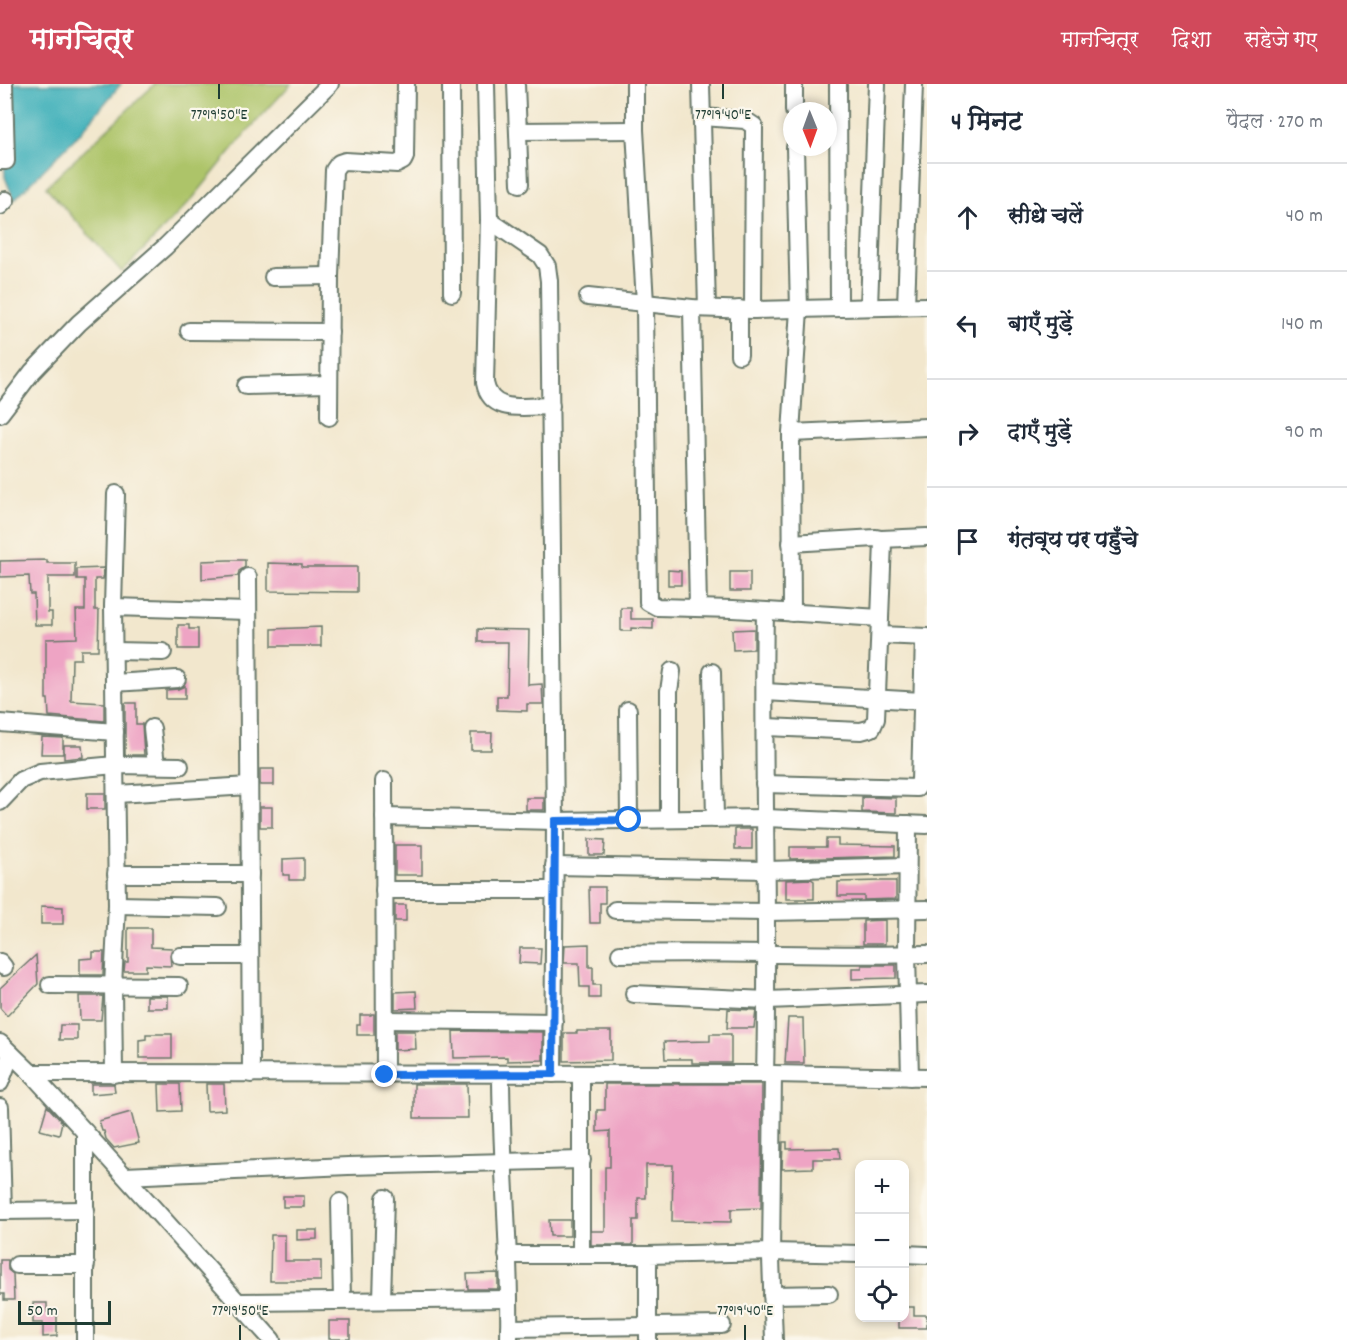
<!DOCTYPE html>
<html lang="hi">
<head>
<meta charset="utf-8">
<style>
	body { margin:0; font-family:Dekko,"Playpen Sans Deva",sans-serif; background:#f2f2f3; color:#1f2937 }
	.controls { position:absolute; right:18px; bottom:18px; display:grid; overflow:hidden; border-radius:12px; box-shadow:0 3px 9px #0003 }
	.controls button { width:54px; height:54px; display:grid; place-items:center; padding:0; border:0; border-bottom:2px solid #e0e1e3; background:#fff; color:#1f2937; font:30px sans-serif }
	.compass { position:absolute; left:783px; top:18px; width:54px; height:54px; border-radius:50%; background:#fff; box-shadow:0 3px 9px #0003; rotate:179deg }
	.scale { position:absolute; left:18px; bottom:15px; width:93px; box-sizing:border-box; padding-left:6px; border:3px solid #1f3d34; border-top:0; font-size:16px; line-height:21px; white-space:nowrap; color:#1f3d34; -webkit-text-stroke:4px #fbf7ec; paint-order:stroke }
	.stop { position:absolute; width:18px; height:18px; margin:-14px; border:4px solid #1a73e8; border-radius:50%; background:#fff }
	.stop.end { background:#1a73e8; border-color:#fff; box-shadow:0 2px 6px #0008 }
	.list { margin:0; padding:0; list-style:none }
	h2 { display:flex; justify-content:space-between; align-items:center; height:78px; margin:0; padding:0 24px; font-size:26px }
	h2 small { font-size:20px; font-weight:400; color:#747a83 }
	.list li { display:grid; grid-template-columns:39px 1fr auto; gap:18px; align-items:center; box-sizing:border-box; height:108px; padding:0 24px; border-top:2px solid #e0e1e3 }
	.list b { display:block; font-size:22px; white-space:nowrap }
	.list em { font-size:20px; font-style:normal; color:#747a83 }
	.icon { flex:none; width:33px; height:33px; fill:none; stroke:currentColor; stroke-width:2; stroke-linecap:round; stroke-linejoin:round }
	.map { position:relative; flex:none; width:927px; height:1256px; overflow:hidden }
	header { display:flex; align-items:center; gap:36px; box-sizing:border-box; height:84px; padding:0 30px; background:#d1495b; color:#fff }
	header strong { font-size:28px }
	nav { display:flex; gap:33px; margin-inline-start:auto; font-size:21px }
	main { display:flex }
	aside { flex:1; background:#fff }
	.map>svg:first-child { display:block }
	.green { fill:#adc469; stroke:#66804e; stroke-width:1.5 }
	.water { fill:#40b0ba; stroke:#307677; stroke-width:1.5 }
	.building { fill:#eea4c4 }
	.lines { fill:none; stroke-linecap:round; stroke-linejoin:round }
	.minor-casing { stroke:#69786a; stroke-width:20 }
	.minor { stroke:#fff; stroke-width:16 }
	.route { stroke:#1a73e8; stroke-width:8 }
	.ticks { fill:none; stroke:#1f3d34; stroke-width:2 }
	.ticks-label { font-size:15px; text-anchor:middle; fill:#1f3d34; stroke:#fbf7ec; stroke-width:4.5; stroke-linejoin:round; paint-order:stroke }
</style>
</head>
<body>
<header>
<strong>मानचित्र</strong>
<nav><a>मानचित्र</a><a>दिशा</a><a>सहेजे गए</a></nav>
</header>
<main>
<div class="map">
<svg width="927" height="1256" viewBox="0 0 927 1256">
	<rect width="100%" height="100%" fill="#fbf7ec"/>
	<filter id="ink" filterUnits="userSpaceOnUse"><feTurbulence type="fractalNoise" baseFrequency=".0167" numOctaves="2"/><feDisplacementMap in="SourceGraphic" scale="12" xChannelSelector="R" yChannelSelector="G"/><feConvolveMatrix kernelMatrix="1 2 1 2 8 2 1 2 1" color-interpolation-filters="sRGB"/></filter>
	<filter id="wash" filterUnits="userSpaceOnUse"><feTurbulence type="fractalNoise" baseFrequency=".008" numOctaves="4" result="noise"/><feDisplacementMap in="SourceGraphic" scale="24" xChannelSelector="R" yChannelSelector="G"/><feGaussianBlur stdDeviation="1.35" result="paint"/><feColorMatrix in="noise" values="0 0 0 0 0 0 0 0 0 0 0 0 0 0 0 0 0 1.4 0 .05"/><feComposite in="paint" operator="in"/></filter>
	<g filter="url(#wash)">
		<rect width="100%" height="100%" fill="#f2e7cd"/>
		<!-- green -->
		<path class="green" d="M155,0H291L245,50L193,114L122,188L46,103Z"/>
		<!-- water -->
		<path class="water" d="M0,0H121L80,49L14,116L5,93Z"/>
		<g id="blocks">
			<!-- building -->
			<g class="building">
				<path d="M47,476V479H75V493H48V528H52V541H35L34,510H30L29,492L0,493V477Z"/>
				<path d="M228,476H245V483L239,487L238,492L202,495V477Z"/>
				<path d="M268,479L302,480V483H357V508L268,507Z"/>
				<path d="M104,484L103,495H95V526H99L98,566H81V575H72L71,617L104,619V637L49,632L48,615H46V555L77,554L76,526H85V495H77V485Z"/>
				<path d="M668,486L681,487V501H668Z"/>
				<rect x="730" y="488" width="20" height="19"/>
				<path d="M621,524H631V535H653V545L631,544V547H621Z"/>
				<path d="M178,541H189V545H198V565H178Z"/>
				<path d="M321,543V562H272V545Z"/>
				<path d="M478,545L529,546L528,601L542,600L543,620H527V627L497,626V612H507L508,558H478Z"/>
				<path d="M754,545V565L733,566L732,546Z"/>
				<path d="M185,602V615H166V606L178,605Z"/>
				<path d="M125,619H136V640H142L144,671H125Z"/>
				<path d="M471,649H492L491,666H471Z"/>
				<path d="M42,653L63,654V670H41Z"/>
				<path d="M64,661H82L83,673L64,675Z"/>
				<rect x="260" y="685" width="14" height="16"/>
				<rect x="87" y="709" width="18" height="16"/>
				<path d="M862,713L896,714V729L862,728Z"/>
				<rect x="526" y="714" width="18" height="12"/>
				<rect x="260" y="723" width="12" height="20"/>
				<rect x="735" y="745" width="17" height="20"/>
				<path d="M589,755L605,756L604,771H589Z"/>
				<path d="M826,755H838V761L895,762V772L790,775V763H826Z"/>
				<rect x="395" y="761" width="27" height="30"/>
				<path d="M304,774V796H289V791H283V775Z"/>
				<path d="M811,795L814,797V815H786V796Z"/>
				<path d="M881,797H896V815L864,816V812H838V798Z"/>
				<path d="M589,803H605V819H600V839H590Z"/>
				<rect x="395" y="821" width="11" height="16"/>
				<path d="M41,822L63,823V840H41Z"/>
				<path d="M885,836V860H863V837Z"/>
				<path d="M128,844H151V863L172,864L170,871L171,882L146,881V887H124L125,878H128Z"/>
				<path d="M589,860V883H593V901H600V914H589V903H580L579,879H564L565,861Z"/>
				<path d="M520,864H541L540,880L519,879Z"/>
				<path d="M93,868H104L103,891H80V875L93,874Z"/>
				<path d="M36,871L38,900L7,932L0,924V904Z"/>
				<path d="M862,881H896V894L852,895V884H862Z"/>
				<path d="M416,907L417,924L395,925V908Z"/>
				<path d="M79,912H103L101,936H80Z"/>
				<rect x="147" y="912" width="21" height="12"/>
				<path d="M728,925L756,926L754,944H727Z"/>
				<path d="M371,930H374V951H357V941H360V931H371Z"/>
				<path d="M788,934H803L804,979H785Z"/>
				<path d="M60,941H77V956H59Z"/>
				<path d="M395,947H415L416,965L395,966Z"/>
				<path d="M453,947L543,948V976L507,977V973L454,974Z"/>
				<path d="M577,947H611V976L564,977V949H577Z"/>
				<path d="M146,950H172V974H139V956L146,955Z"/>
				<path d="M710,950H731V979H692V975H665L664,958L710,957Z"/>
				<path d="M91,1000H114L115,1008L91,1010Z"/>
				<path d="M159,1000H180L181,1027L160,1028Z"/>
				<path d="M206,1000H224L225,1026L207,1027Z"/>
				<path d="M414,1000H467L468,1034H414Z"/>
				<path d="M605,1000H762L761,1124L731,1125V1138L672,1137L673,1081H646V1114H638V1136H633V1161H591V1147H605V1083H610V1047L597,1048V1026H605Z"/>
				<path d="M47,1022L62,1038L59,1051L40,1046Z"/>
				<path d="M131,1028L139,1059L114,1064L106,1055L104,1047H102L99,1037Z"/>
				<path d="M783,1058H787V1065L839,1064L840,1075H813V1084L782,1085Z"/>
				<rect x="283" y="1112" width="21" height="11"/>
				<path d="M549,1136H570V1152H550Z"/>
				<path d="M297,1146H317V1155L297,1156Z"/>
				<path d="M271,1151H285V1177H321V1197H270Z"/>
				<path d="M0,1176H8V1186L13,1190L14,1216H4V1210H0Z"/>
				<path d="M498,1189V1205H468L467,1190Z"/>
				<path d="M33,1219H47V1228H57V1252L43,1253V1239H33Z"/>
				<path d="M904,1223H914V1231H927V1244H899V1233H904Z"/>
				<rect x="329" y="1237" width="21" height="18"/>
			</g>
		</g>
	</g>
	<g filter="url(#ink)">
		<use href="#blocks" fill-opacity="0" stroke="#69786a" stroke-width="1.5"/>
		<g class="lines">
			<defs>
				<g id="minor">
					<path d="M451,0L452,209"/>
					<path d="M486,0L489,136L485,299C491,331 525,322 551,322"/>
					<path d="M516,0L520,100"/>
					<path d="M635,0V46L645,219L648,518L657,523L733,525L880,534"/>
					<path d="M701,0L707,224"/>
					<path d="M794,0V27"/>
					<path d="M838,0L839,223"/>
					<path d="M702,33L745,36L754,42L753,226"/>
					<path d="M518,47L635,46"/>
					<path d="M0,77H6L4,0"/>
					<path d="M0,122L6,116"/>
					<path d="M489,136L540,171L547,182L549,197L555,737L553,990"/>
					<path d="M273,193L330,192"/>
					<path d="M588,213L692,224L753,226L927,222"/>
					<path d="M906,222L914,0"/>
					<path d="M869,223L877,0"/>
					<path d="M692,224L698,524"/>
					<path d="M739,225V271"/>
					<path d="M189,247L330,248"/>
					<path d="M246,302L329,300"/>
					<path d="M0,330L32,288L79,239L165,163L330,0"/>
					<path d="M329,333L330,192L334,86L339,79L345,77L397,80L403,77L405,73L406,0"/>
					<path d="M791,349L927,343"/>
					<path d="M881,455L927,453"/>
					<path d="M248,493L251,990"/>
					<path d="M113,523L116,410"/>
					<path d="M792,529L791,349L799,225L795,63"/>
					<path d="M880,551L927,553"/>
					<path d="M114,567L163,568"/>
					<path d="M712,588L715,735"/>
					<path d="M114,599L177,595"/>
					<path d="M765,608L922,617"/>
					<path d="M628,626L629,736"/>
					<path d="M0,639L115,648"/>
					<path d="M766,643L861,647L872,644L876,635L883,458L881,455L876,454L791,459"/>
					<path d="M152,644L156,681"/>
					<path d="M384,697L385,991"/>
					<path d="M764,700L917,704L920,697L924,553"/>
					<path d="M117,710L249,702"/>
					<path d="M0,718L21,696L40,688L115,681L180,682"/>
					<path d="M384,733L555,737L766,734L927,741"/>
					<path d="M669,735V607L672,587"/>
					<path d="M908,740L907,870L910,993"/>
					<path d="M554,782L767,786L907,782"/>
					<path d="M116,790H250"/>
					<path d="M384,806H554"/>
					<path d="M117,821L218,823"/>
					<path d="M615,826L767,828L927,825"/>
					<path d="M620,870C722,867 825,873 927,870"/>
					<path d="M180,872H250"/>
					<path d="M0,878L4,883"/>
					<path d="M50,901L179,902"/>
					<path d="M634,910L767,916L927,910"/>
					<path d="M385,936L554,938"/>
					<path d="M0,959L31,989L85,1048L272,1256"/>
					<path d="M31,989L773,990L927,993"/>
					<path d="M114,990L113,902L117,821L113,523L248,527"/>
					<path d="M501,990C501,1079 511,1167 509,1256"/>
					<path d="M765,990C769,836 762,682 765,527"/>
					<path d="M773,990L771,1175L774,1256"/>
					<path d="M0,999L11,970"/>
					<path d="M0,1023L3,1127"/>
					<path d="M85,1048V1256"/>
					<path d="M125,1092L348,1082L582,1076"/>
					<path d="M340,1118L342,1216"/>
					<path d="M0,1127L86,1126"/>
					<path d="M904,1170L927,1171"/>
					<path d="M507,1171H648"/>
					<path d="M581,1171V990"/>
					<path d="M17,1181H86"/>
					<path d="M772,1211L829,1210"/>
					<path d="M382,1215L385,1114"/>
					<path d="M239,1218L509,1215"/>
					<path d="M509,1244L722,1241"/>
					<path d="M648,1256V1171L771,1168L860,1170"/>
				</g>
			</defs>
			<!-- minor casing -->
			<use href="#minor" class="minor-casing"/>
			<!-- minor -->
			<use href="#minor" class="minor"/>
		</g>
	</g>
	<g class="lines" filter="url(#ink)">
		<!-- route -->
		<path class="route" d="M385,991L553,990L555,737L629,736"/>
	</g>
	<!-- ticks -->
	<path class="ticks" d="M219,0V15M723,0V15M240,1241V1256M745,1241V1256"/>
	<g class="ticks-label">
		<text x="219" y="35">77°19'50"E</text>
		<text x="723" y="35">77°19'40"E</text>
		<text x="240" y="1231">77°19'50"E</text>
		<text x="745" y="1231">77°19'40"E</text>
	</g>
</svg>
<div class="controls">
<button>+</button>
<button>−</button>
<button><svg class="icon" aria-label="locate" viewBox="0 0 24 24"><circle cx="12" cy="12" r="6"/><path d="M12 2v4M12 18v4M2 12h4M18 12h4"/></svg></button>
</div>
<svg class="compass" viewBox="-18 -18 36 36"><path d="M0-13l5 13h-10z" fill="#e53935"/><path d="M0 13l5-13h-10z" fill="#747a83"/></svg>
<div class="scale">50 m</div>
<div class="stop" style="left:629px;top:736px"></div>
<div class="stop end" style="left:385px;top:991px"></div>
</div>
<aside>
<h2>4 मिनट<small>पैदल · 270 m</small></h2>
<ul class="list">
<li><svg class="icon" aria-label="ahead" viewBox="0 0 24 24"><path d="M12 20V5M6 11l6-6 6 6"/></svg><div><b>सीधे चलें</b></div><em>40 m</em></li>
<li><svg class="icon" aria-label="left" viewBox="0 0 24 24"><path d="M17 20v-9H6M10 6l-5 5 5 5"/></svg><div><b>बाएँ मुड़ें</b></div><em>140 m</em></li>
<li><svg class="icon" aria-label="right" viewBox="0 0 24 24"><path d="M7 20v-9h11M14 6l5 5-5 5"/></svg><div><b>दाएँ मुड़ें</b></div><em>90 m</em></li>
<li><svg class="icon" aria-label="arrive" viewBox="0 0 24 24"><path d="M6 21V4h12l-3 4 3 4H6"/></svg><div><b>गंतव्य पर पहुँचे</b></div></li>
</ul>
</aside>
</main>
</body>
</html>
